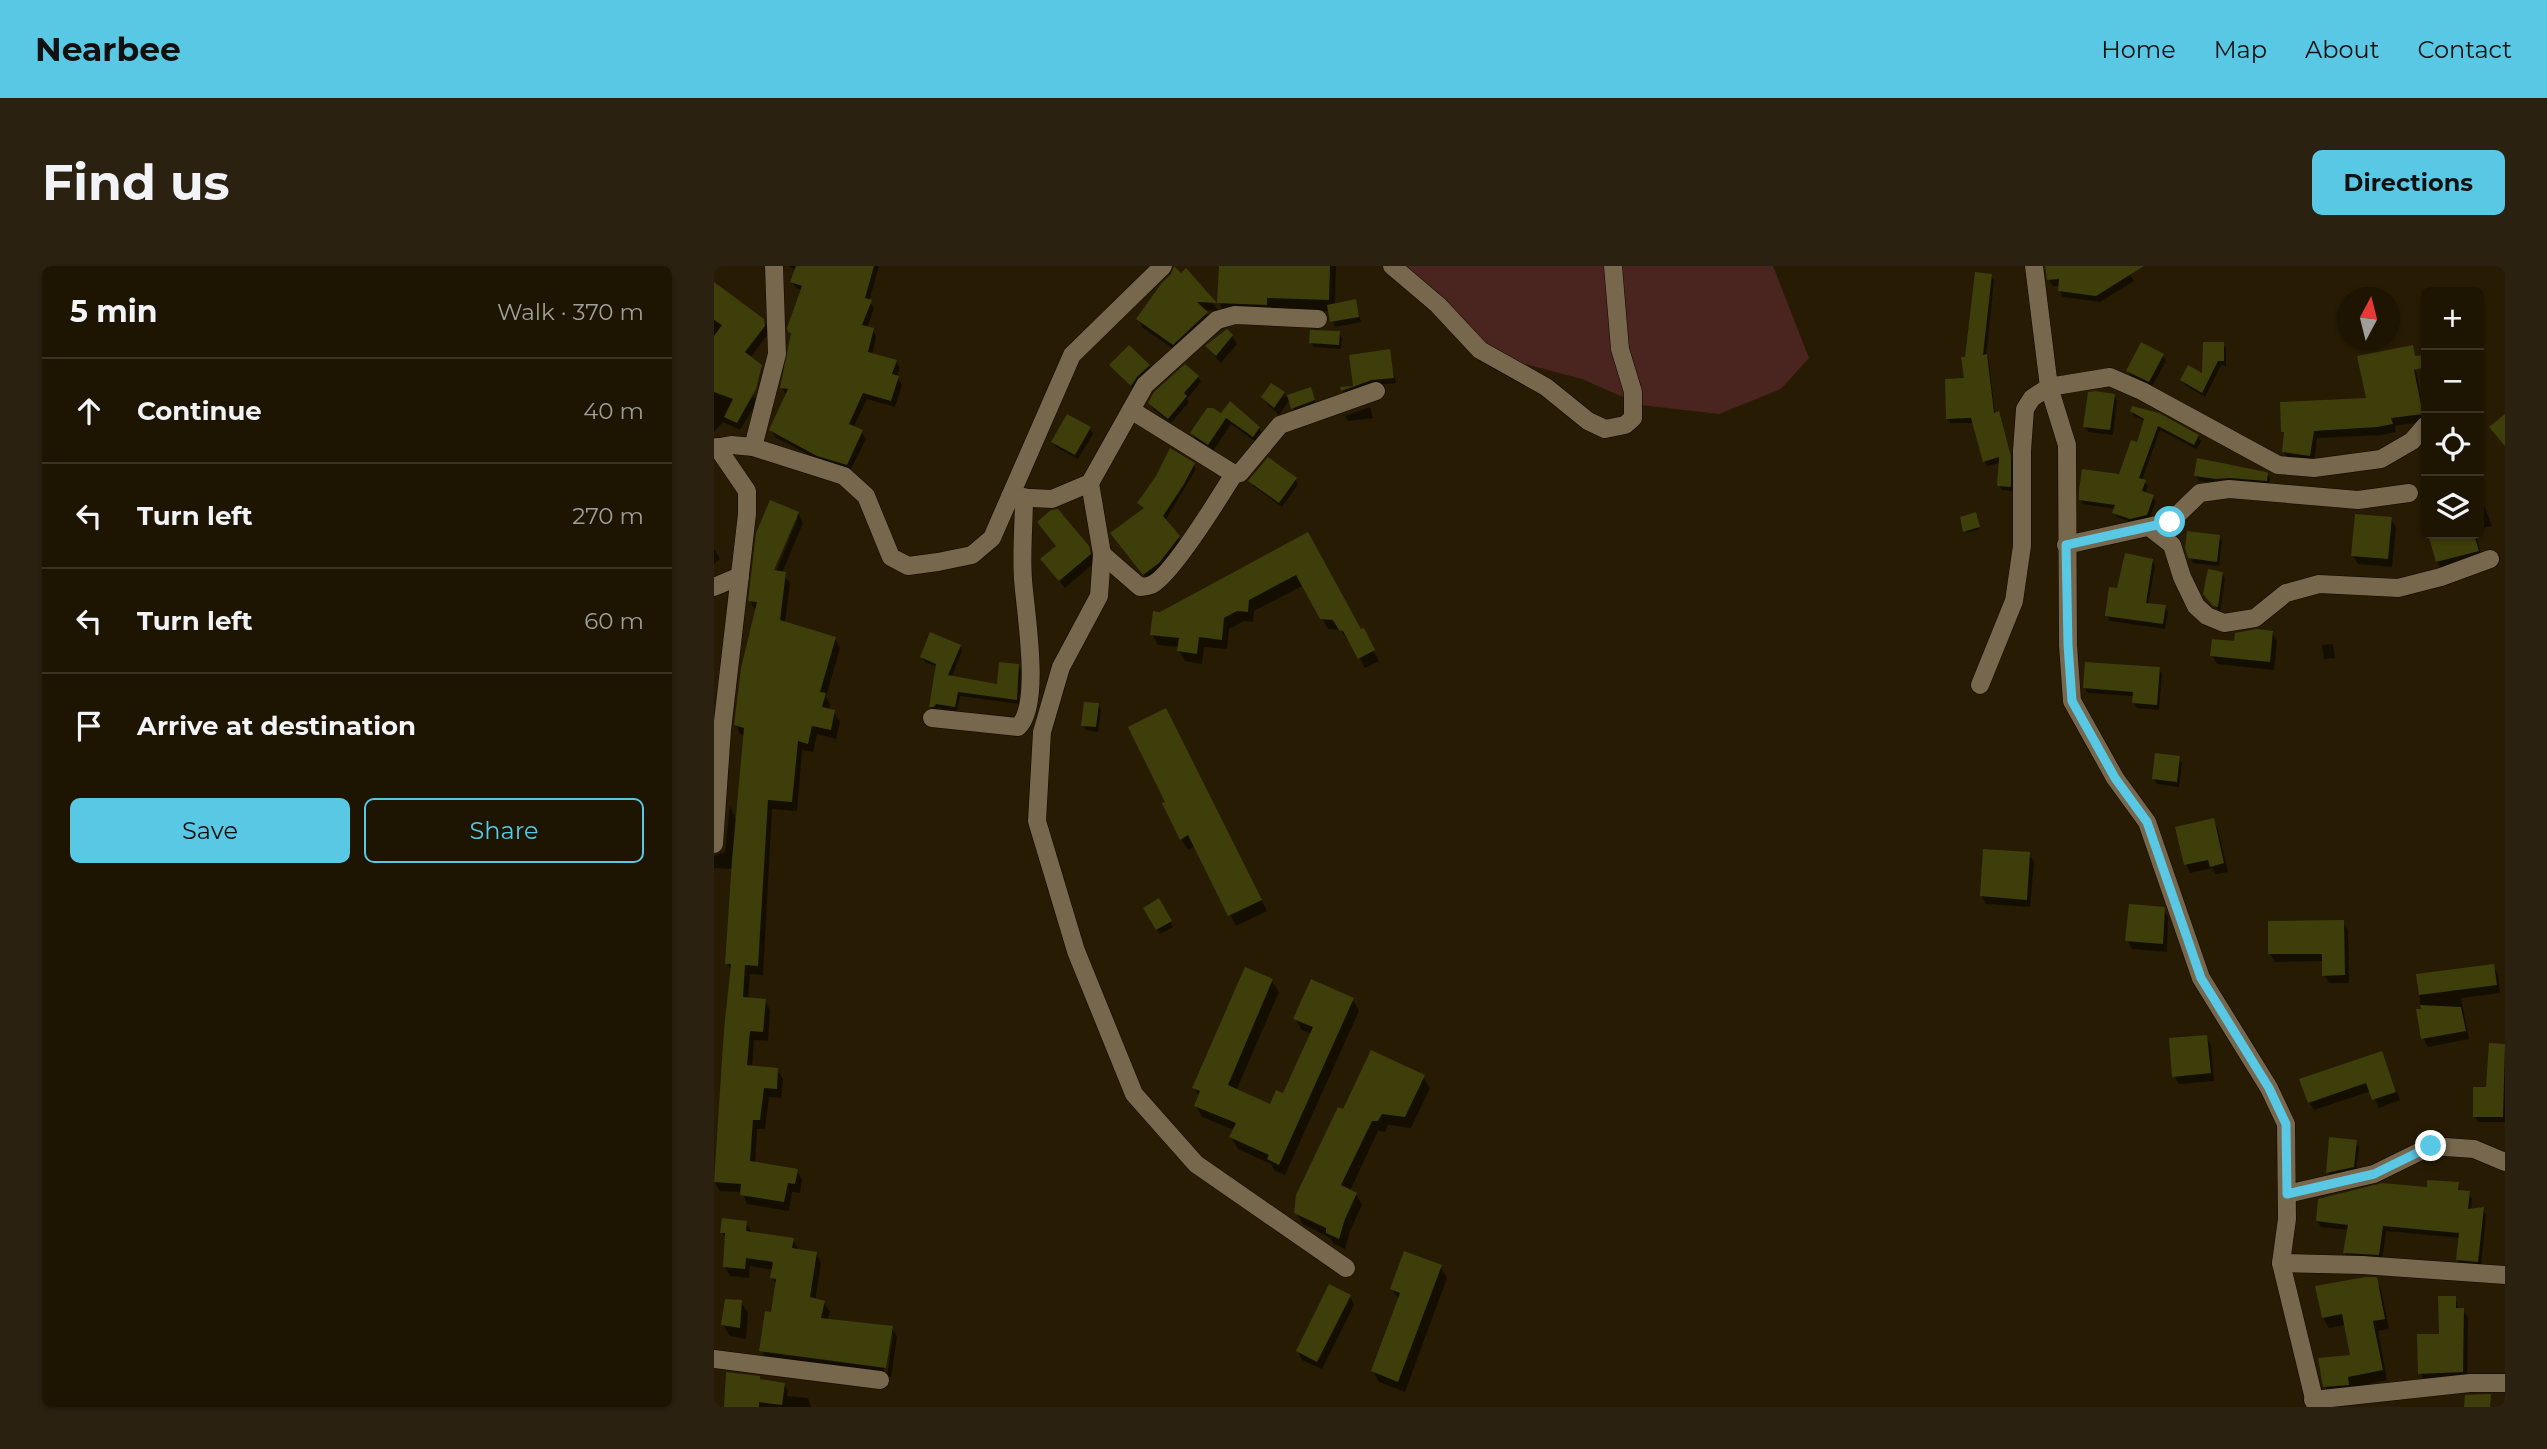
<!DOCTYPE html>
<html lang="en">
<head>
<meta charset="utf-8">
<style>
	body { margin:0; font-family:Montserrat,sans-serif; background:#2a2111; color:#f1f3f6 }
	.controls { position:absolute; right:21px; top:21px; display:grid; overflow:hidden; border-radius:10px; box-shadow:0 2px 5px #0004 }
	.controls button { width:63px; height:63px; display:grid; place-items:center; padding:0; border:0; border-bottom:2px solid #3b3324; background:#1d1402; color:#f1f3f6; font:35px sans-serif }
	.compass { position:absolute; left:1623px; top:21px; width:63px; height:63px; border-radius:50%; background:#1d1402; box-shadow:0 2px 5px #0004; rotate:7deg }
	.stop { position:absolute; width:21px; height:21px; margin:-16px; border:5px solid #58c8e4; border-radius:50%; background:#fff }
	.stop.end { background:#58c8e4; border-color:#fff; box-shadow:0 2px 7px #0008 }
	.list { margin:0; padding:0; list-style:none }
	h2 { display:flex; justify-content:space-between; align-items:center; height:91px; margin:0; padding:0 28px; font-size:30px }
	h2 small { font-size:23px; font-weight:400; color:#a09e99 }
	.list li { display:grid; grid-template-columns:46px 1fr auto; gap:21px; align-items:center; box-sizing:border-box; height:105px; padding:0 28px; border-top:2px solid #3b3324 }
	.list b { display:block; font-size:26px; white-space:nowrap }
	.list em { font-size:23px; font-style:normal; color:#a09e99 }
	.actions { display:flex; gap:14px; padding:21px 28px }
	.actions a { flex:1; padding:16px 0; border:2px solid #58c8e4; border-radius:10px; text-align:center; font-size:24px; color:#58c8e4 }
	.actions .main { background:#58c8e4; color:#111 }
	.icon { flex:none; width:38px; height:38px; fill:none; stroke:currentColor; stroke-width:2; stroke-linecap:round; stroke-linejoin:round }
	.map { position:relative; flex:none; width:1791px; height:1141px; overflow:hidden; border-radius:10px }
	header { display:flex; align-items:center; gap:42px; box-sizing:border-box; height:98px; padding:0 35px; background:#58c8e4; color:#111 }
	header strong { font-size:33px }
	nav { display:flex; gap:38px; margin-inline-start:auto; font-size:24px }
	.intro { display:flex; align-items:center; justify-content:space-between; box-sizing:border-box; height:168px; padding:0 42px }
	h1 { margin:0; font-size:49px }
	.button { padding:18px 32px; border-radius:10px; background:#58c8e4; color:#111; font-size:24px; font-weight:700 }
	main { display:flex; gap:42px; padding:0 42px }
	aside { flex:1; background:#1d1402; border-radius:10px; box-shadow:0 2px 5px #0004 }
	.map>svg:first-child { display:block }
	.green { fill:#4a241f }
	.shadow { fill:#0007; fill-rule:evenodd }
	.building { fill:#3e3e0b }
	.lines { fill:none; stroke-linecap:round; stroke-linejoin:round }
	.street-casing { stroke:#100600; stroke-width:19 }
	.street { stroke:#76674d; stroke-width:18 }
	.route { stroke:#58c8e4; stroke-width:9 }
</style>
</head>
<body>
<header>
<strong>Nearbee</strong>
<nav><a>Home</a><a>Map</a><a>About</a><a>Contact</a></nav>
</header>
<div class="intro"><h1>Find us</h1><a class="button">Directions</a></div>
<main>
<aside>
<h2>5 min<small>Walk · 370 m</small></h2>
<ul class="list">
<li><svg class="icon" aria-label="ahead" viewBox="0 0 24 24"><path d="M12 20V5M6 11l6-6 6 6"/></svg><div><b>Continue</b></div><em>40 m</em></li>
<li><svg class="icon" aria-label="left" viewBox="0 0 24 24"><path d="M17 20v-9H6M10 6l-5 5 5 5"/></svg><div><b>Turn left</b></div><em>270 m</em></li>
<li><svg class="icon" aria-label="left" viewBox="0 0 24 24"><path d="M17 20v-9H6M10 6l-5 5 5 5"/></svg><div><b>Turn left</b></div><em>60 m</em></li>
<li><svg class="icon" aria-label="arrive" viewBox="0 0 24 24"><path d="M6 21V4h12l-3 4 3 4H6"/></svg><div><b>Arrive at destination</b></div></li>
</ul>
<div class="actions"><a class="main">Save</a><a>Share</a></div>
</aside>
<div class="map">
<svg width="1791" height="1141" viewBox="0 0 1791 1141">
	<rect width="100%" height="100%" fill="#271b03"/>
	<!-- green -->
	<path class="green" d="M688,0H1059L1095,92L1067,123L1005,148L927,139L868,113L776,89Z"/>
	<!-- shadow -->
	<g class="shadow">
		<path d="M74,0H165L155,35L160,42L153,62L158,63L162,70L158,89L182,96L186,102L183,110L188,119L181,141L153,133L139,162L148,166L152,173L136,205L109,196L61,171L57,164L72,129L68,122L78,71L75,65L88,24L82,22L78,16L82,4Z"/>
		<path d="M506,0H622L621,39L641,35L647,56L621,61L616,45L559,43L511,48L505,36Z"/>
		<path d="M1333,0H1410L1420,15L1386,36L1349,31L1345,24L1346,20H1339L1335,14Z"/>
		<path d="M472,4L505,45L489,44L498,56L464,86L429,62L424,53Z"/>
		<path d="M1277,10L1280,15L1272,89L1275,95L1281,148H1284L1287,153L1299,196V225L1288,224L1285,219L1286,197L1273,200L1270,195L1260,157H1236L1233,152L1252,114L1253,92Z"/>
		<path d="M0,18L49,54L54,62V68L36,92L48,101L38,131L42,132L49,104L51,108L46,131L26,164L9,156L0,166Z"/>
		<path d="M625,67L628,72L627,83L600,81L597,76Z"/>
		<path d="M518,70L523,78L507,97L493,81Z"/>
		<path d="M1509,78L1512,83V100L1507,99L1491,131L1471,119L1468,114L1490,109Z"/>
		<path d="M675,85L682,117L661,119L631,129L628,123L641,121L637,90Z"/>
		<path d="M1449,90L1452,95L1438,120L1417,110L1414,105Z"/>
		<path d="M1699,90L1712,155L1681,160L1682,166L1668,169L1603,172L1600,197L1574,194L1569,186L1572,170L1569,166L1654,133Z"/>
		<path d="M398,99L435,100L438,105L421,124Z"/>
		<path d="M484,111L487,116L473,133L475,136L457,157L439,143L436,137Z"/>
		<path d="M596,123L603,140L582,147L576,133L565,149L554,139L549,131L570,127L572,131Z"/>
		<path d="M1400,129L1403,134L1399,169L1374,166L1371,160Z"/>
		<path d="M656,141L659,152L634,155L631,150Z"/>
		<path d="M494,144L545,162L549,169L543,177L517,158L499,185L482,174L478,167Z"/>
		<path d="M1418,145L1484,170L1487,175L1482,183L1446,164L1428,214L1434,220L1431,228L1439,231L1442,235L1435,254L1420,257L1403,251L1400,247L1402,243L1369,238L1366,233L1406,210L1424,178L1431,155L1420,150Z"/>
		<path d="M376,162L379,168L364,193L342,181L339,176Z"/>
		<path d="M479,198L482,203L451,255L468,276L448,302L433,313L401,273L431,244L425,237Z"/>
		<path d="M1553,208L1556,213L1555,219L1505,218L1485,215L1482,210Z"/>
		<path d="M581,213L584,218L568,241L539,220L537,215Z"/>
		<path d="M1712,229V248L1708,230Z"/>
		<path d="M57,236L84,247L89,257L68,307L76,317L71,357L121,373L126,382L112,431L116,438L115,445L120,446L126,456L122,473L103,468L99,486L88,484L83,545L58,543L49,709L36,708L34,733L51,734L56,744L54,775L40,774L38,802L63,804L69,813L67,832L55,831L51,863H43L41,898L83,905L88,914L86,927L78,926L75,945L33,938L28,926L6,925L0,915L18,706L13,697L20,603L0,602V590L11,586L16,540L23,557L31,470L27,469L22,459L28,402L42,346L36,334L44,267ZM81,251H84L59,313L55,312Z"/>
		<path d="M1769,236L1778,260L1765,263V238Z"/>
		<path d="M1263,250L1266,263L1252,267L1251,265Z"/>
		<path d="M1677,253L1682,261L1678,301L1644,298L1639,290Z"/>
		<path d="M325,257L374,281L379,290L380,297L351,322L328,293L343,281Z"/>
		<path d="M593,268L665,395L651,402L636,375L633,374L627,364L614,363L590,319L540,345L539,356L530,355L515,363L513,383L490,381L488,398L471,395L465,385V381L444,379L438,368L446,348Z"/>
		<path d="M1717,268H1762L1768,293L1728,304L1723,296Z"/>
		<path d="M1505,271L1508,276L1505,300L1479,297L1476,291Z"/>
		<path d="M0,283L6,293L0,298Z"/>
		<path d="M1438,295L1441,300L1434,339L1451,341L1454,346L1451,363L1396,355L1393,349L1404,324Z"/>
		<path d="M1508,307L1511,312L1506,345L1494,334Z"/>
		<path d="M1558,366L1563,375L1560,404L1503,398L1498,389L1522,377Z"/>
		<path d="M1619,378L1621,392L1610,393L1608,379Z"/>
		<path d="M246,380L248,385L237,412L284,420L304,400L307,404L305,438L246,430L243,445L224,442L220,445L217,441L223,401L211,396L208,391Z"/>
		<path d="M1445,403L1448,408L1445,444L1423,442L1420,437V430L1374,427L1371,422Z"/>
		<path d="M384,439L387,444L384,466L372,464L369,459Z"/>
		<path d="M458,456L553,645L522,660L481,580L474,584L467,573L454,537Z"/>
		<path d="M1465,492L1468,497L1465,521L1443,518L1440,513Z"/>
		<path d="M1499,554L1504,563L1514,606L1502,608L1498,602L1476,607L1472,598Z"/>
		<path d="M1315,588L1320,596L1316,641L1272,638L1268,630Z"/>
		<path d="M445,635L459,661L446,668L431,642Z"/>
		<path d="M1449,643L1454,651L1453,686L1418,683L1413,674Z"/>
		<path d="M1629,656L1634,664L1635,717H1615L1610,709V695L1561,696L1556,688Z"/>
		<path d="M1779,700L1784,708L1786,727L1747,732L1755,773L1714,781L1709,772L1704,710Z"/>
		<path d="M531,703L558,715L565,726L522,825L557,840L570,829L598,768L588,764L581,753L639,734L645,745L571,909L561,905L557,898L524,883L517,871L520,864L488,851L482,840L486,831L480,822Z"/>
		<path d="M1492,771L1497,779L1500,815L1465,818L1460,810Z"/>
		<path d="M1777,779L1791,780V856H1764L1761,851V823H1774Z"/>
		<path d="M1667,787L1686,834L1665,842L1657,825L1600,844L1595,836Z"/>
		<path d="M709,811L716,822L697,862L674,859L671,866L664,865L636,925L642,928L648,939L636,965L631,983L620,978L616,972L589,958L582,947L630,845Z"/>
		<path d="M1617,873L1642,876L1645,881L1642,906L1617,912L1614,907Z"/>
		<path d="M1744,918L1747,926L1755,927L1758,933L1757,945L1769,943L1772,949L1767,1001L1747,1000L1743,994L1746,972L1672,965L1668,994L1635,993L1631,987L1635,964L1607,961L1603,955L1714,923Z"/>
		<path d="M32,957L38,966L79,974L84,983L102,988L107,997L101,1035L110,1037L116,1046L113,1054L178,1062L183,1071L177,1111L173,1110L179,1068H176L169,1110L53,1094L47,1084L59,1048L63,1020L58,1012L59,1004L36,1000L35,1012L16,1010L11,1001L12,974L8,966Z"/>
		<path d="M726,1000L733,1012L691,1126L665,1116L659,1105L685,1034L678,1023Z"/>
		<path d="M1661,1013L1667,1023L1675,1063L1664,1065L1673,1114L1639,1121L1640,1129L1617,1131L1611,1121L1606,1094L1638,1091L1631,1059L1615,1062L1609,1052Z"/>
		<path d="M636,1030L640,1039L608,1103L588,1094L584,1085Z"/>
		<path d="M1741,1032L1745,1043H1749L1754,1052L1753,1114L1711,1116L1706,1107L1727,1069Z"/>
		<path d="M27,1036L34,1047L32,1073L16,1070L9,1059Z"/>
		<path d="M47,1115L70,1119L74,1125L73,1130L94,1132L97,1141H12Z"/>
	</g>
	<!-- building -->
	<g class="building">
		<path d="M82,0H160L151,32L158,34L148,59L160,62L154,86L183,94L178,108L185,110L177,135L149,127L135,158L149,164L133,199L103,190L55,164L74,123L66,122L77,67L74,66L73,62L88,20L76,16Z"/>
		<path d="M460,0L467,7L472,2L503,37L483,36L494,46L459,79L422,53L447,18L457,8Z"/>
		<path d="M505,0H616L615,34L553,32V39L503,37Z"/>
		<path d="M1331,0H1430L1382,30L1344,25L1345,13L1333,14Z"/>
		<path d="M1261,6L1278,8L1269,89L1273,88L1280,147L1285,145L1297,190V221L1283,220L1285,191L1269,196L1257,152L1232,153L1231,113L1250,112L1247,91H1251Z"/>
		<path d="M0,16L50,53L51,60L31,86L48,99L42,123L23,157L10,151L19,133L0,126V70L8,59L0,54Z"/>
		<path d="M642,33L645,51L616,56L613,39Z"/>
		<path d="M513,63L519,69L502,90L491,80Z"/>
		<path d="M596,64L626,65L625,79L595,77Z"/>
		<path d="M1427,76L1450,88L1435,116L1412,105Z"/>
		<path d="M1489,76H1510V95H1504L1488,127L1466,114L1474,99L1488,107Z"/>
		<path d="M415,79L436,99L423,111L417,120L395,99Z"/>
		<path d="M1699,79L1701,90L1710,89L1712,101L1700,104L1709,148L1677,152L1679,158L1663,161L1600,165L1596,190L1568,186L1570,166H1567L1566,136L1652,132L1643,90Z"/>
		<path d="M676,83L680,112L658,114L627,125L626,121L639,120L635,89Z"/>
		<path d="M471,98L485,110L470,127L473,130L454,153L434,137L440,126Z"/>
		<path d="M557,117L571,126L560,142L547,131Z"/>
		<path d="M597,121L601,134L577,143L573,129Z"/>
		<path d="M1381,125L1401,128L1396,164L1369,161L1374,126Z"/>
		<path d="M516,135L546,161L539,171L512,152L494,179L476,167L493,142H499L507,147Z"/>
		<path d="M1418,140L1445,147L1485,169L1480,179L1444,160L1425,212L1432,214L1428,225L1440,229L1433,249L1416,253L1398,247L1401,239L1365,234V224L1368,203L1405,208L1417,174L1423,176L1430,153L1416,145Z"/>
		<path d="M353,148L377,161L361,189L337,176Z"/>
		<path d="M1791,148V180L1775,161Z"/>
		<path d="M456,182L481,197L470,218L449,250L466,270L445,297L429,309L396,267L430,242L423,237L442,210Z"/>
		<path d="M554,191L583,212L565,237L534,215Z"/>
		<path d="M1483,192L1552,206L1554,207L1553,215L1516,212L1502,213L1480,210Z"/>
		<path d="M56,234L85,246L60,304L72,306L66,354L122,371L106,426L112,427L108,441L121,444L117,464L98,460L94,478L84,475L78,536L54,534L44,700L31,699L29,731L52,733L49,766L36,765L33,799L64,802L63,823L50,822L46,854H39L36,895L84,903L81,918L74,917L70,936L26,929L27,918L0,916L10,764L17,698H11L18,594L30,462L20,459L27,402L43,336L34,335L42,267Z"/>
		<path d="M344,243L375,280L377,288L345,315L326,293L342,280L323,256L337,244Z"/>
		<path d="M1262,246L1266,261L1249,266L1246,251Z"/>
		<path d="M1641,248L1678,251L1674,293L1637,290Z"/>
		<path d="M1473,265L1506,269L1503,296L1474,292L1471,282Z"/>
		<path d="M594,266L647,363L650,362L661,384L644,393L629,365L625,364L619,354L606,353L582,309L535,334L534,346L523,345L510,352L508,374L485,371L483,388L463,385L465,372L436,369L439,345L446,346Z"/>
		<path d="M1714,268H1760L1765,285L1722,296Z"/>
		<path d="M1411,287L1439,293L1432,337L1452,339L1449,358L1391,350L1395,321L1403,322Z"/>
		<path d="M1494,303L1509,306L1504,341L1499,340L1489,328Z"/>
		<path d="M1543,363L1559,365L1556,396L1496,390L1498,373L1520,375L1521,367Z"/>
		<path d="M216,366L247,379L234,409L283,418L285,396L305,398L303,434L244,426L241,441L222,438L220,441H215L222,398L206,391Z"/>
		<path d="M1371,396L1446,401L1443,439L1418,437L1419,426L1369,422Z"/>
		<path d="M370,436L385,437L382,461L367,460Z"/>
		<path d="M452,442L548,634L514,650L474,569L466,574L448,537L451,536L414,461Z"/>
		<path d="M1441,487L1466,490L1463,516L1438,513Z"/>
		<path d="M1500,552L1510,597L1496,601L1494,594L1470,599L1461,561Z"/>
		<path d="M1269,583L1316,586L1313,634L1266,630Z"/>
		<path d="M445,632L458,655L442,664L429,642Z"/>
		<path d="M1415,638L1451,641L1449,678L1411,675Z"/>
		<path d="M1630,654L1631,709L1608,710V688H1554V655Z"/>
		<path d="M1780,698L1783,719L1705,729L1702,708Z"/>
		<path d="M531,701L559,713L514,819L556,838L562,824L569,827L599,761L579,753L597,713L640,732L565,899L553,893L555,889L515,871L522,857L480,840L486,825L478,822Z"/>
		<path d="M1706,739L1747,741L1752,765L1707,773L1702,743H1707Z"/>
		<path d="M1493,769L1497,807L1458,811L1455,772Z"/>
		<path d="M1775,777L1791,778L1789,851H1759V821H1772Z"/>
		<path d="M657,784L711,809L691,851L668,848L664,855H658L627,919L643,927L631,953L625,973L612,967V962L580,947L582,929L624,841L629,843Z"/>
		<path d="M1668,785L1682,826L1658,834L1652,817L1594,837L1585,813Z"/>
		<path d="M1615,871L1643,874L1640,901L1612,907Z"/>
		<path d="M1713,914L1745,916L1744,924L1756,925L1754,943L1770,941L1764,996L1742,994L1745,967L1669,960L1665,989L1629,987L1634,959L1602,955L1604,933L1668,917L1713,921Z"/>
		<path d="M8,952L33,955L32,965L80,972L78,982L103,986L96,1031L111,1035L107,1052L179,1060L172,1102L45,1085L51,1045L57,1046L62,1013L56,1012L59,996L32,992L31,1003L9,1001L11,967H6Z"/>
		<path d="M690,985L728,999L684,1116L657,1105L686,1027L676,1023Z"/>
		<path d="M1652,1011H1663L1671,1053L1659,1055L1669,1104L1634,1111L1635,1119L1609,1121L1604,1092L1636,1089L1628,1048L1608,1052L1601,1020Z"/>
		<path d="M615,1018L637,1029L603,1096L582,1085Z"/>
		<path d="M1724,1030H1742V1042H1750L1749,1106L1704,1108L1703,1068H1725Z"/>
		<path d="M11,1033L28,1034L26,1062L7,1059Z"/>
		<path d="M12,1106L46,1110V1113L71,1117L68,1139L45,1136V1141H10Z"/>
		<path d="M1777,1128L1776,1141H1750L1751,1129Z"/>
	</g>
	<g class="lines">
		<defs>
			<g id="street">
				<path d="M678,0L724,39L766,84L832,121L874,155L891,163L911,159L919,152V126L906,83L899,0"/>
				<path d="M1320,0L1335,121L1353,179L1354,379L1358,435L1401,512L1433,556L1487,712L1555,822L1572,858L1573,953L1567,997L1602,1141"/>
				<path d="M417,144L520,208L526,207L566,159L662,125"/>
				<path d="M39,181L63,88L60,0"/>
				<path d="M0,182L18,179L39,181L130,210L152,230L177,291L194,300L224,296L258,289L278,272L358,89L449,0"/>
				<path d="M376,217L388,288L385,330L347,401L328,466L323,555L362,685L420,828L482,898L632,1002"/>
				<path d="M296,231L338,233L376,217L431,119L503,54L521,49L604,53"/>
				<path d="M1435,261L1458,279L1468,311L1482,340L1493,350L1510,357L1541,352L1572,327L1605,318L1684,322L1727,311L1776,293"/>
				<path d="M1352,279L1456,256L1486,227L1515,223L1644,234L1695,227"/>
				<path d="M388,288L426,321C430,320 433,321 437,319C456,312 507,229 520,208"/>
				<path d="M0,321L26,310"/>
				<path d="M1266,419L1300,335L1308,280V185L1311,143L1318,132L1335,121L1396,111L1428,125L1564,199L1600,202L1667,193L1698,175L1712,159"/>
				<path d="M218,452L304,461C328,439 311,345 309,313C307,286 310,258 310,231"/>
				<path d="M0,578L8,464L33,248V225L3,181"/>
				<path d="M1573,928L1660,908L1717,880L1760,883L1791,896"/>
				<path d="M1567,997L1648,999L1791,1009"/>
				<path d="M0,1093L166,1114"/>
				<path d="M1599,1134L1756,1117H1791"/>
			</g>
		</defs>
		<!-- street casing -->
		<use href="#street" class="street-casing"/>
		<!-- street -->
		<use href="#street" class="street"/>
	</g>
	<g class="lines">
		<!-- route -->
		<path class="route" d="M1456,256L1352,279L1354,379L1358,435L1401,512L1433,556L1487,712L1555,822L1572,858L1573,928L1660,908L1717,880"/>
	</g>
</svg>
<div class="controls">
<button>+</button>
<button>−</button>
<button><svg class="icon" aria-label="locate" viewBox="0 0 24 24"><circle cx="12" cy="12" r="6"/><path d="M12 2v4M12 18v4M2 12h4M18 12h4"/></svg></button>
<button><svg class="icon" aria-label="layers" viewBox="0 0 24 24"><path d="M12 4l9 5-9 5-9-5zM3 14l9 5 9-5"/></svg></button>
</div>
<svg class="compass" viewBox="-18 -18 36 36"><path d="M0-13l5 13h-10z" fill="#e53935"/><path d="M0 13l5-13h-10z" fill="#a09e99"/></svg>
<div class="stop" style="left:1456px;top:256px"></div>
<div class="stop end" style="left:1717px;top:880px"></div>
</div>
</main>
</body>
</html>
